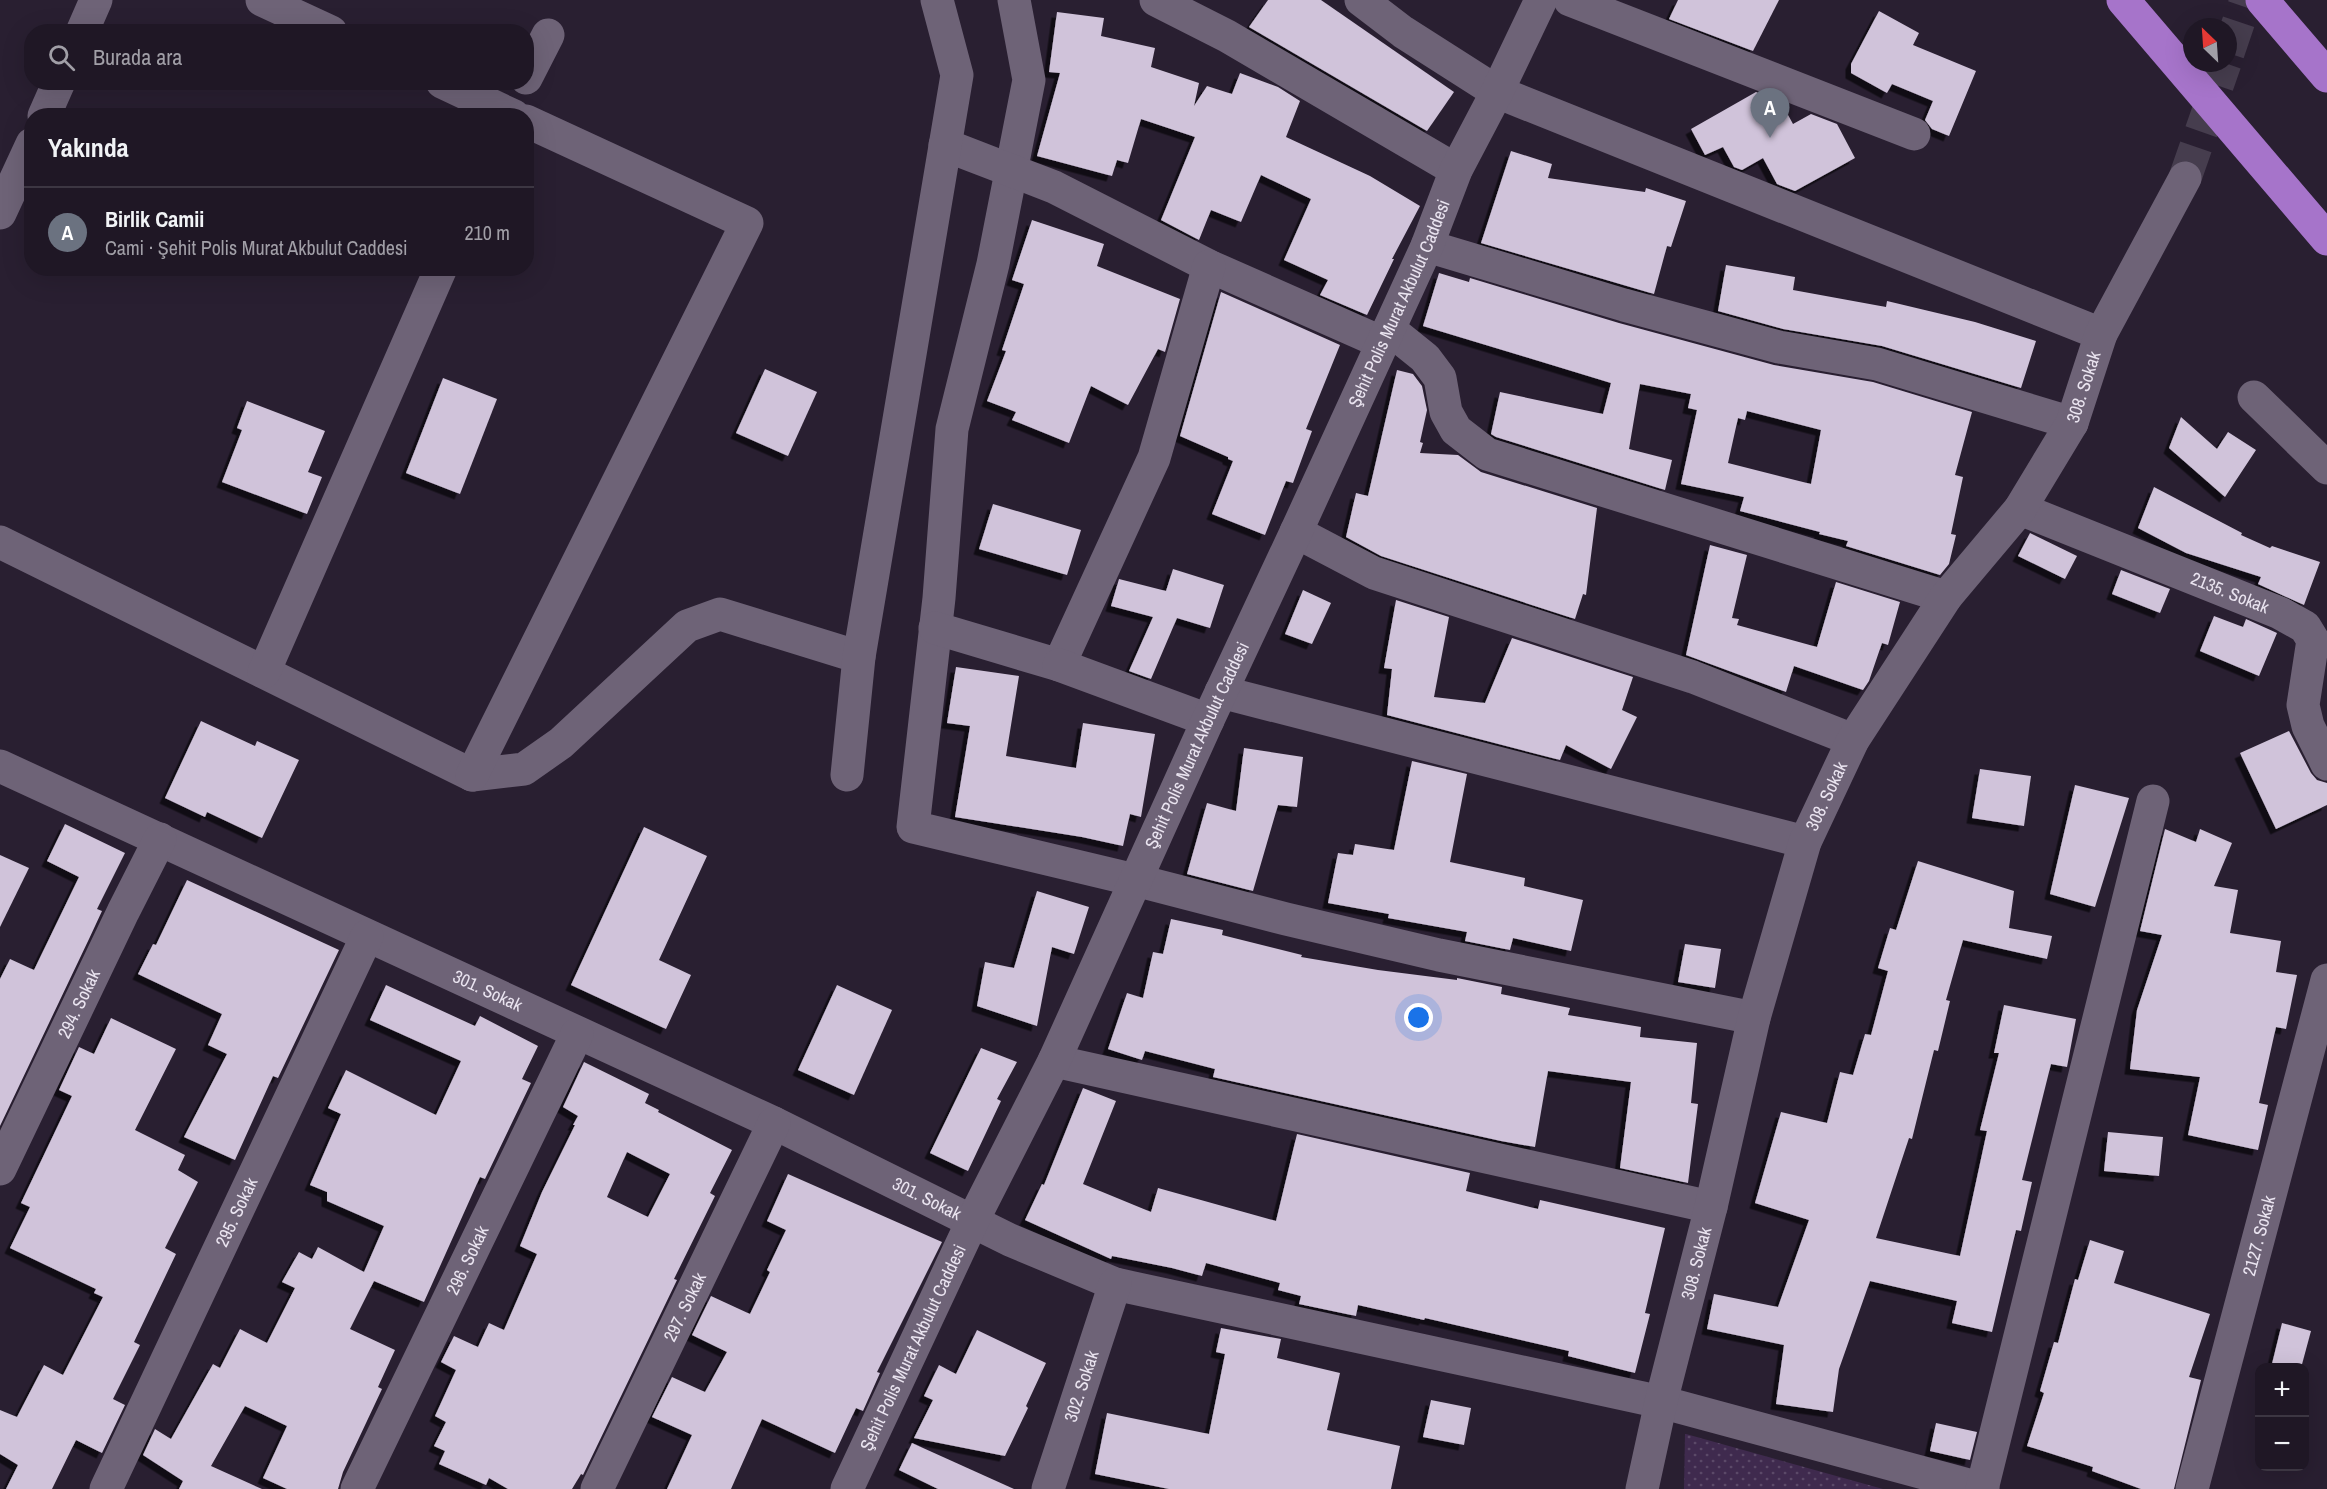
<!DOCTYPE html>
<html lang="tr">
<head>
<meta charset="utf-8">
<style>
	body { margin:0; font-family:"Archivo Narrow",sans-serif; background:#2c2432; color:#f1f3f6 }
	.controls { position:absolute; right:18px; bottom:18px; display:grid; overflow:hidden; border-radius:12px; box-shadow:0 6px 24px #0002 }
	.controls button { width:54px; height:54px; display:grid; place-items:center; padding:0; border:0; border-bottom:2px solid #3c3642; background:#1f1725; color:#f1f3f6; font:30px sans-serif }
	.compass { position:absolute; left:2183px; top:18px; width:54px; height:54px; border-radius:50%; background:#1f1725; box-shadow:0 6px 24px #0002; rotate:335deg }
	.you { position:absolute; left:1419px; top:1018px; width:21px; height:21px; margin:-15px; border:4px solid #fff; border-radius:50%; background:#1a73e8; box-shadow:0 0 0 9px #1a73e833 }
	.badge { display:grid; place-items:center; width:39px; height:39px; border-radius:50%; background:#51d397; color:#fff; font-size:20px; font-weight:700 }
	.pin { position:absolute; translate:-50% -50px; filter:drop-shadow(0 2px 3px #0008) }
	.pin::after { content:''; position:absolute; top:32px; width:21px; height:18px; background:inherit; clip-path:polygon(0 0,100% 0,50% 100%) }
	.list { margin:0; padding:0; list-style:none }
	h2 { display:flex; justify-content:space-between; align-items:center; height:78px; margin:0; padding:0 24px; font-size:26px }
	h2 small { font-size:20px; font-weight:400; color:#a19fa7 }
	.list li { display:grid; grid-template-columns:39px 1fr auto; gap:18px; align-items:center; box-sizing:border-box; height:90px; padding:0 24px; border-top:2px solid #3c3642 }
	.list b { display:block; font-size:22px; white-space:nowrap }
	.list p { margin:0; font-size:20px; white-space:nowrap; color:#a19fa7 }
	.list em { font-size:20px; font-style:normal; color:#a19fa7 }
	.icon { flex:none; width:33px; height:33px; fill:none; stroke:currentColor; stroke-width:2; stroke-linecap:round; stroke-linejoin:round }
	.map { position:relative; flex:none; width:2327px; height:1489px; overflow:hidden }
	.search { position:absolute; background:#1f1725; box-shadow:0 6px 24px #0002; left:24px; top:24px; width:510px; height:66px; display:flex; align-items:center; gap:15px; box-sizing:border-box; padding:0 21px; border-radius:24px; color:#a19fa7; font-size:22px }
	.panel { position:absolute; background:#1f1725; box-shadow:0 6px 24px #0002; left:24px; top:108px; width:510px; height:168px; border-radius:24px }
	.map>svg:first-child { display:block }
	.grass { fill:url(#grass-dots) }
	.building { fill:#d0c3da; fill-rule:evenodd; filter:url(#shadow) }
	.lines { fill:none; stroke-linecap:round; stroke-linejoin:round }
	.minor-tunnel { stroke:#463d4e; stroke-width:33; stroke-dasharray:33 16; stroke-linecap:butt }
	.minor { stroke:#6e6377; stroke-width:33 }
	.highway { stroke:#a674ca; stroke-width:33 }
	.labels { text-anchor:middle; stroke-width:6; stroke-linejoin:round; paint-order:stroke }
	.street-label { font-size:18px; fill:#eae4f0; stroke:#0f0b13 }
</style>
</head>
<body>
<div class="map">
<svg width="2327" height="1489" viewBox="0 0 2327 1489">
	<defs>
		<pattern id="grass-dots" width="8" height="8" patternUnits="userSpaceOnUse" patternTransform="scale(1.5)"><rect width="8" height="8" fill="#3f2a4e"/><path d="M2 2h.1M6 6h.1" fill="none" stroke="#5b4968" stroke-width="1.8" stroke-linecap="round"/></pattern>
		<filter id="shadow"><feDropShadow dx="-5.5" dy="5.5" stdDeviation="0" flood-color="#0009"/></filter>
	</defs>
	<rect width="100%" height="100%" fill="#291f31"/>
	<!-- grass -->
	<path class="grass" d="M1685,1434H1686L1883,1489H1684Z"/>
	<!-- building -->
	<g class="building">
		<path d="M1268,0H1321L1454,92L1427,131L1249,27Z"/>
		<path d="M1678,0H1779L1753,51L1669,19Z"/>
		<path d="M1879,11L1919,33L1913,45L1976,71L1949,136L1932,129L1925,120L1933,101L1892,84L1887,93L1851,73V64Z"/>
		<path d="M1057,12L1104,18L1101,36L1155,48L1151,67L1199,83L1194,106L1207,86L1232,94L1240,73L1278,87L1300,101L1286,137L1370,176L1420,206L1392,259H1394L1367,315L1320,295L1328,280L1284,260L1311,199L1261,175L1241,222L1211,210L1199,240L1161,220L1195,137L1141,119L1128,163L1117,160L1112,176L1037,156L1060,73L1049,72Z"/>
		<path d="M1756,92L1781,102L1793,124L1811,114L1837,124L1855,158L1795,191L1777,184L1763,158L1742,170L1734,167L1723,147L1705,155L1691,129Z"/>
		<path d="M1511,151L1552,164L1548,178L1645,192L1646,188L1686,201L1671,247L1667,246L1654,294L1481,243Z"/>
		<path d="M1032,220L1104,244L1097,266L1180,299L1165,352L1158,349L1128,405L1091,386L1069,443L1012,420L1016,412L987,401L1006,351L1002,350L1024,284L1012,280Z"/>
		<path d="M1726,265L1795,277L1793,290L1886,307L1887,301L1975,322L2036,341L2021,388L1882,346L1783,329L1718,311Z"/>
		<path d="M1439,273L1469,282L1470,278L1619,323L1774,365L1873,382L1972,412L1955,475L1963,477L1951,534L1956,535L1949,564L1940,575L1846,546L1848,541L1819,534L1820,532L1740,511L1744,497L1681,484L1697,410L1688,408L1691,394L1640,384L1629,449L1672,460L1665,490L1496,437L1491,434L1500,392L1603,414L1611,383L1423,326ZM1747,411L1821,430L1811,484L1728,463L1738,418L1745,420Z"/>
		<path d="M1221,292L1340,345L1306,429L1312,431L1293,483L1286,481L1265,535L1212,514L1233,461L1228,459V457L1180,436Z"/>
		<path d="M765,369L817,392L788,456L736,433Z"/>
		<path d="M1397,370L1413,374L1422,386L1427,410L1420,442L1423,443L1420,453L1458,455L1481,472L1597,508L1586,595L1583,594L1575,619L1381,556L1346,537L1356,493L1368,496Z"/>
		<path d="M443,378L497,399L460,494L406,473Z"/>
		<path d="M247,401L325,431L308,472L322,477L307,514L222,482L242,430L237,428Z"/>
		<path d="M2181,417L2217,449L2228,432L2256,450L2225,497L2169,448Z"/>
		<path d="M2154,487L2242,533L2241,535L2270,548L2272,546L2320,562L2304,605L2258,584L2261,577L2186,553L2138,528Z"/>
		<path d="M993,504L1081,530L1067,575L979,549Z"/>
		<path d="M2030,533L2077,556L2065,579L2018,556Z"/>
		<path d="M1710,545L1747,555L1732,618L1739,619L1737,625L1817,647L1836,582L1900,602L1888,645L1882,643L1869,681L1863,690L1794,666L1786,692L1686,655Z"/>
		<path d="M1173,569L1224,585L1210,628L1177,618L1151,679L1129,671L1153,617L1111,606L1119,579L1166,591Z"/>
		<path d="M2121,570L2170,589L2160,613L2112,594Z"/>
		<path d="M1303,590L1331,603L1312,644L1285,634Z"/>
		<path d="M1396,600L1449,617L1434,697L1485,703L1512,638L1633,677L1622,710L1637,717L1611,769L1566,745L1560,760L1387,715L1392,669L1384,668Z"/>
		<path d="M2214,616L2243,627L2246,619L2277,633L2259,676L2200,651Z"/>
		<path d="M956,667L1019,676L1006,756L1076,768L1083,723L1155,734L1141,817L1130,814L1123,846L1082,837L955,817L970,726L947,723Z"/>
		<path d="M201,721L255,746L257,741L299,760L262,838L207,812L205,817L165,798Z"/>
		<path d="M2289,731L2311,773L2317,780L2327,783V805L2276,829L2240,753Z"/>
		<path d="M1244,748L1303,757L1297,807L1278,805L1253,891L1187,874L1207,803L1236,811Z"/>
		<path d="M1412,761L1467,774L1450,862L1525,878L1524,886L1583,900L1571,951L1513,938L1510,950L1465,941L1467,932L1388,918L1389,914L1328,903L1338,853L1353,855L1355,844L1394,850Z"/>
		<path d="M1980,769L2031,776L2024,826L1972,818Z"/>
		<path d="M2075,785L2129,798L2095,907L2050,894Z"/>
		<path d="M65,824L125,853L97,909L102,911L89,939L0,1126V979L10,959L34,970L79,877L47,861Z"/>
		<path d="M644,827L707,856L659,960L691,975L666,1029L571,985Z"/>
		<path d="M2165,829L2196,842L2200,829L2232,843L2214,886L2238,890L2230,933L2281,941L2276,972L2297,975L2286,1029L2276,1027L2259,1103L2268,1105L2258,1150L2188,1135L2200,1077L2130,1069L2137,1010L2162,935L2140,931Z"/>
		<path d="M0,855L29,868L0,927Z"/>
		<path d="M1918,861L2014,891L2009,928L2052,936L2047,959L1963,940L1946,1000L1950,1001L1938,1051L1934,1050L1912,1139L1909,1138L1876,1238L1960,1256L1987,1131L1980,1130L1999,1053H1994L2004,1005L2076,1019L2067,1067L2051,1064L2022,1180L2032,1182L2021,1231L2016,1230L1992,1332L1952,1323L1957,1301L1870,1281L1839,1369L1833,1412L1776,1404L1784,1345L1707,1329L1714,1294L1778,1307L1809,1220L1755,1203L1781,1112L1827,1123L1840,1072L1853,1075L1865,1034L1871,1035L1888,971L1878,968L1890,928L1896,930Z"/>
		<path d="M187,880L339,950L278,1078L273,1076L235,1160L184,1137L227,1054L208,1045L222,1014L138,974L153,944L156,945Z"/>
		<path d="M1037,891L1089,907L1074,954L1052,947L1037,1026L977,1006L985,962L1014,968Z"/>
		<path d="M1171,919L1223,930L1222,935L1302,955L1301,957L1378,970L1457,980V978L1502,987L1501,994L1570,1008L1568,1015L1641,1027L1640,1037L1697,1043L1691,1103L1698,1104L1688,1183L1620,1168L1631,1082L1548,1071L1535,1147L1501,1141L1213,1077L1215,1069L1145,1051L1142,1060L1108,1049L1127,993L1143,998L1153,952L1163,954Z"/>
		<path d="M1685,944L1721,949L1715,988L1678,982Z"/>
		<path d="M386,985L475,1026L480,1016L538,1046L522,1079L531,1083L485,1179L480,1177L424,1302L374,1281L350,1329L395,1350L378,1387L382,1389L343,1472L338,1489H287L263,1478L287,1426L245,1406L211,1466L262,1489H179L183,1481L143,1455L155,1429L171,1439L213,1364L220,1368L240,1329L267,1343L295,1288L282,1282L299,1252L312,1259L318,1247L364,1272L384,1226L327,1201V1192L310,1185L341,1114L328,1108L346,1070L436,1115L461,1061L370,1020Z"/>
		<path d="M837,985L892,1010L854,1095L798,1070Z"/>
		<path d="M111,1018L176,1049L135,1130L185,1155L178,1170L198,1182L165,1248L176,1254L134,1342L140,1345L113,1399L125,1405L102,1453L76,1440L52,1489H6L18,1465L0,1454V1410L17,1417L44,1365L63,1375L103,1297L94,1293L96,1289L10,1248L30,1207L21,1203L72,1096L59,1090L79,1047L94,1054Z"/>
		<path d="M981,1048L1017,1062L997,1099L1001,1101L968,1171L930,1153Z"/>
		<path d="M584,1062L649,1094L645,1103L659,1110L658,1112L732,1150L710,1193L715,1196L674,1279L677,1280L583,1475L581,1474L572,1489H508L489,1478L486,1485L439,1464L445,1451L434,1446L446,1422L435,1416L456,1370L441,1362L454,1336L478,1347L489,1323L504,1330L537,1254L520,1246L542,1192L575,1125H573L578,1116L563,1107ZM627,1152L670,1174L648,1217L607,1197Z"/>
		<path d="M1083,1088L1116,1101L1083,1184L1151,1212L1158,1188L1276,1221L1297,1134L1470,1173L1466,1191L1538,1209L1540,1200L1665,1228L1645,1313L1650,1314L1635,1373L1568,1356L1569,1351L1425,1318L1424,1320L1358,1305L1356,1316L1299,1304L1301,1296L1278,1290L1280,1283L1206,1263L1202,1276L1172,1268L1112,1256L1111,1259L1025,1220L1042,1184L1044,1185Z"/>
		<path d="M2108,1132L2163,1137L2159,1176L2104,1171Z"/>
		<path d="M788,1174L942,1242L877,1372L880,1373L863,1411L856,1408L835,1453L762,1419L731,1489H667L692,1435L652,1417L672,1377L705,1392L727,1352L692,1335L711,1296L750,1314L770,1272L767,1270L786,1230L767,1221Z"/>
		<path d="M2090,1240L2124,1251L2114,1283L2210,1314L2189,1377L2201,1380L2174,1489H2141L2092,1471L2093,1467L2027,1446L2044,1393L2040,1391L2054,1342L2058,1343L2075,1279L2078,1280Z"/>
		<path d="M2282,1323L2311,1331L2301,1368H2271Z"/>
		<path d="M1221,1328L1281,1339L1277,1358L1340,1373L1327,1430L1400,1446L1391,1489H1169L1095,1474L1107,1413L1209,1434L1225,1354L1216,1352Z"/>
		<path d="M977,1330L1046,1363L1026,1406L1028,1408L1005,1456L914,1438L933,1400L924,1396L939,1365L956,1374Z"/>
		<path d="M1431,1400L1471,1408L1464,1445L1423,1437Z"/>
		<path d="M1936,1423L1977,1432L1970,1460L1930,1451Z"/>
		<path d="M912,1443L1014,1489H938L899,1470Z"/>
	</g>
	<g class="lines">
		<!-- minor-tunnel -->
		<g class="minor-tunnel">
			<path d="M2228,53L2246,0"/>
			<path d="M2185,178L2225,63"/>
		</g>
		<!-- minor -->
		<g class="minor">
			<path d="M262,0L331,32"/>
			<path d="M1014,0L1029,80L993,264L952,429L939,598L913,827L1135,880L1286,919L1439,955L1754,1018"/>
			<path d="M1156,0L1227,36L1456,170"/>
			<path d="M1361,0L1403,32L1497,92L2101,334"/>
			<path d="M1570,0L1914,134"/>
			<path d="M82,32L96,0"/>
			<path d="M526,78L548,35"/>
			<path d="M442,82L514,116"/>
			<path d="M44,116L59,82"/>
			<path d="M945,145L1054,187L1209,266L1383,343"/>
			<path d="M0,213L32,144"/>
			<path d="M1427,246L1624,305L1779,347L1877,364L2072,423"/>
			<path d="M1389,329L1425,358L1440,378L1446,412L1456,430L1487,454L1946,597"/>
			<path d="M2254,397L2327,468"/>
			<path id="s1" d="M2020,509L2280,613L2305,627L2313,640L2303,705L2308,726L2327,764"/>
			<path d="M1296,532L1374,573L1693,677L1853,740"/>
			<path d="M0,542L472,775L524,769L561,743L687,626L720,614L859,657"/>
			<path d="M935,628L1059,665L1154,458L1209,266"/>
			<path d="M1059,665L1208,720"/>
			<path d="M264,672L441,268"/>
			<path d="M1221,692L1805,842"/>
			<path id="s2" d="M0,766L774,1123L1010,1240L1115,1284L1661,1402L1983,1489"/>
			<path d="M472,775L747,223L526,121"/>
			<path d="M847,775L859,657L957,75L937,0"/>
			<path d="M1054,1061L1711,1207"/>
			<path id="s3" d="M0,1169L123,912L160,839"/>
			<path id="s4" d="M106,1489L367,936"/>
			<path id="s5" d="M357,1489L577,1034"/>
			<path id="s6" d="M597,1489L774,1123"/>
			<path id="s7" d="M847,1489L972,1222L1054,1061L1208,720L1296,532L1427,246L1456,170L1497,92L1541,0"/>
			<path id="s8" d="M1048,1489L1115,1284"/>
			<path id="s9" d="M1642,1489L1661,1402L1711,1207L1754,1018L1805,842L1853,740L1946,597L2020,509L2072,423L2101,334L2185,178"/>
			<path d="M1982,1489L2153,801"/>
			<path id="s10" d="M2192,1489L2327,980"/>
		</g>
		<!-- highway -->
		<g class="highway">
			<path d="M2123,0L2327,239"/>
			<path d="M2262,0L2327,76"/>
		</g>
	</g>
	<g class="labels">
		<!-- street labels -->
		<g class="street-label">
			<text dy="6" stroke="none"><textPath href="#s7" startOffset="1308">Şehit Polis Murat Akbulut Caddesi</textPath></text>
			<text dy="6" stroke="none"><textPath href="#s9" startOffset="1204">308. Sokak</textPath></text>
			<text dy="6" stroke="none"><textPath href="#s1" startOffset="226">2135. Sokak</textPath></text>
			<text dy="6" stroke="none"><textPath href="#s7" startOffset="822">Şehit Polis Murat Akbulut Caddesi</textPath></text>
			<text dy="6" stroke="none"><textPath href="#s9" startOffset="718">308. Sokak</textPath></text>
			<text dy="6" stroke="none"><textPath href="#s2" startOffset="537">301. Sokak</textPath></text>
			<text dy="6" stroke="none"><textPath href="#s3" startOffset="183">294. Sokak</textPath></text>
			<text dy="6" stroke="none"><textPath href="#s2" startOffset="1023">301. Sokak</textPath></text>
			<text dy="6" stroke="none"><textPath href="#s4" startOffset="306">295. Sokak</textPath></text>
			<text dy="6" stroke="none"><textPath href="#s10" startOffset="262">2127. Sokak</textPath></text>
			<text dy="6" stroke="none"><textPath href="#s5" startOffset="254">296. Sokak</textPath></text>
			<text dy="6" stroke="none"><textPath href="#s9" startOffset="232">308. Sokak</textPath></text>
			<text dy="6" stroke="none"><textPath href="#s6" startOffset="202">297. Sokak</textPath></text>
			<text dy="6" stroke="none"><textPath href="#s7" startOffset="156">Şehit Polis Murat Akbulut Caddesi</textPath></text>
			<text dy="6" stroke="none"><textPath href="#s8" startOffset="108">302. Sokak</textPath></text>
		</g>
	</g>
</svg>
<div class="controls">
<button>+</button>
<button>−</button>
</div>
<svg class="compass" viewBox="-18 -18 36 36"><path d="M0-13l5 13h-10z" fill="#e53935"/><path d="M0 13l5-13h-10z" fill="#a19fa7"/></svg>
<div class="you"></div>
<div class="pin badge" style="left:1770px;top:138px;background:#6b7280">A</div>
<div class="search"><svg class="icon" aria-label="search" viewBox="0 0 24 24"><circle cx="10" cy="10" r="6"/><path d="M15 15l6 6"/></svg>Burada ara</div>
<section class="panel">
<h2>Yakında<small></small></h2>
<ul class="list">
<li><span class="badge" style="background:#6b7280">A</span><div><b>Birlik Camii</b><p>Cami · Şehit Polis Murat Akbulut Caddesi</p></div><em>210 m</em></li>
</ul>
</section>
</div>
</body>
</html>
